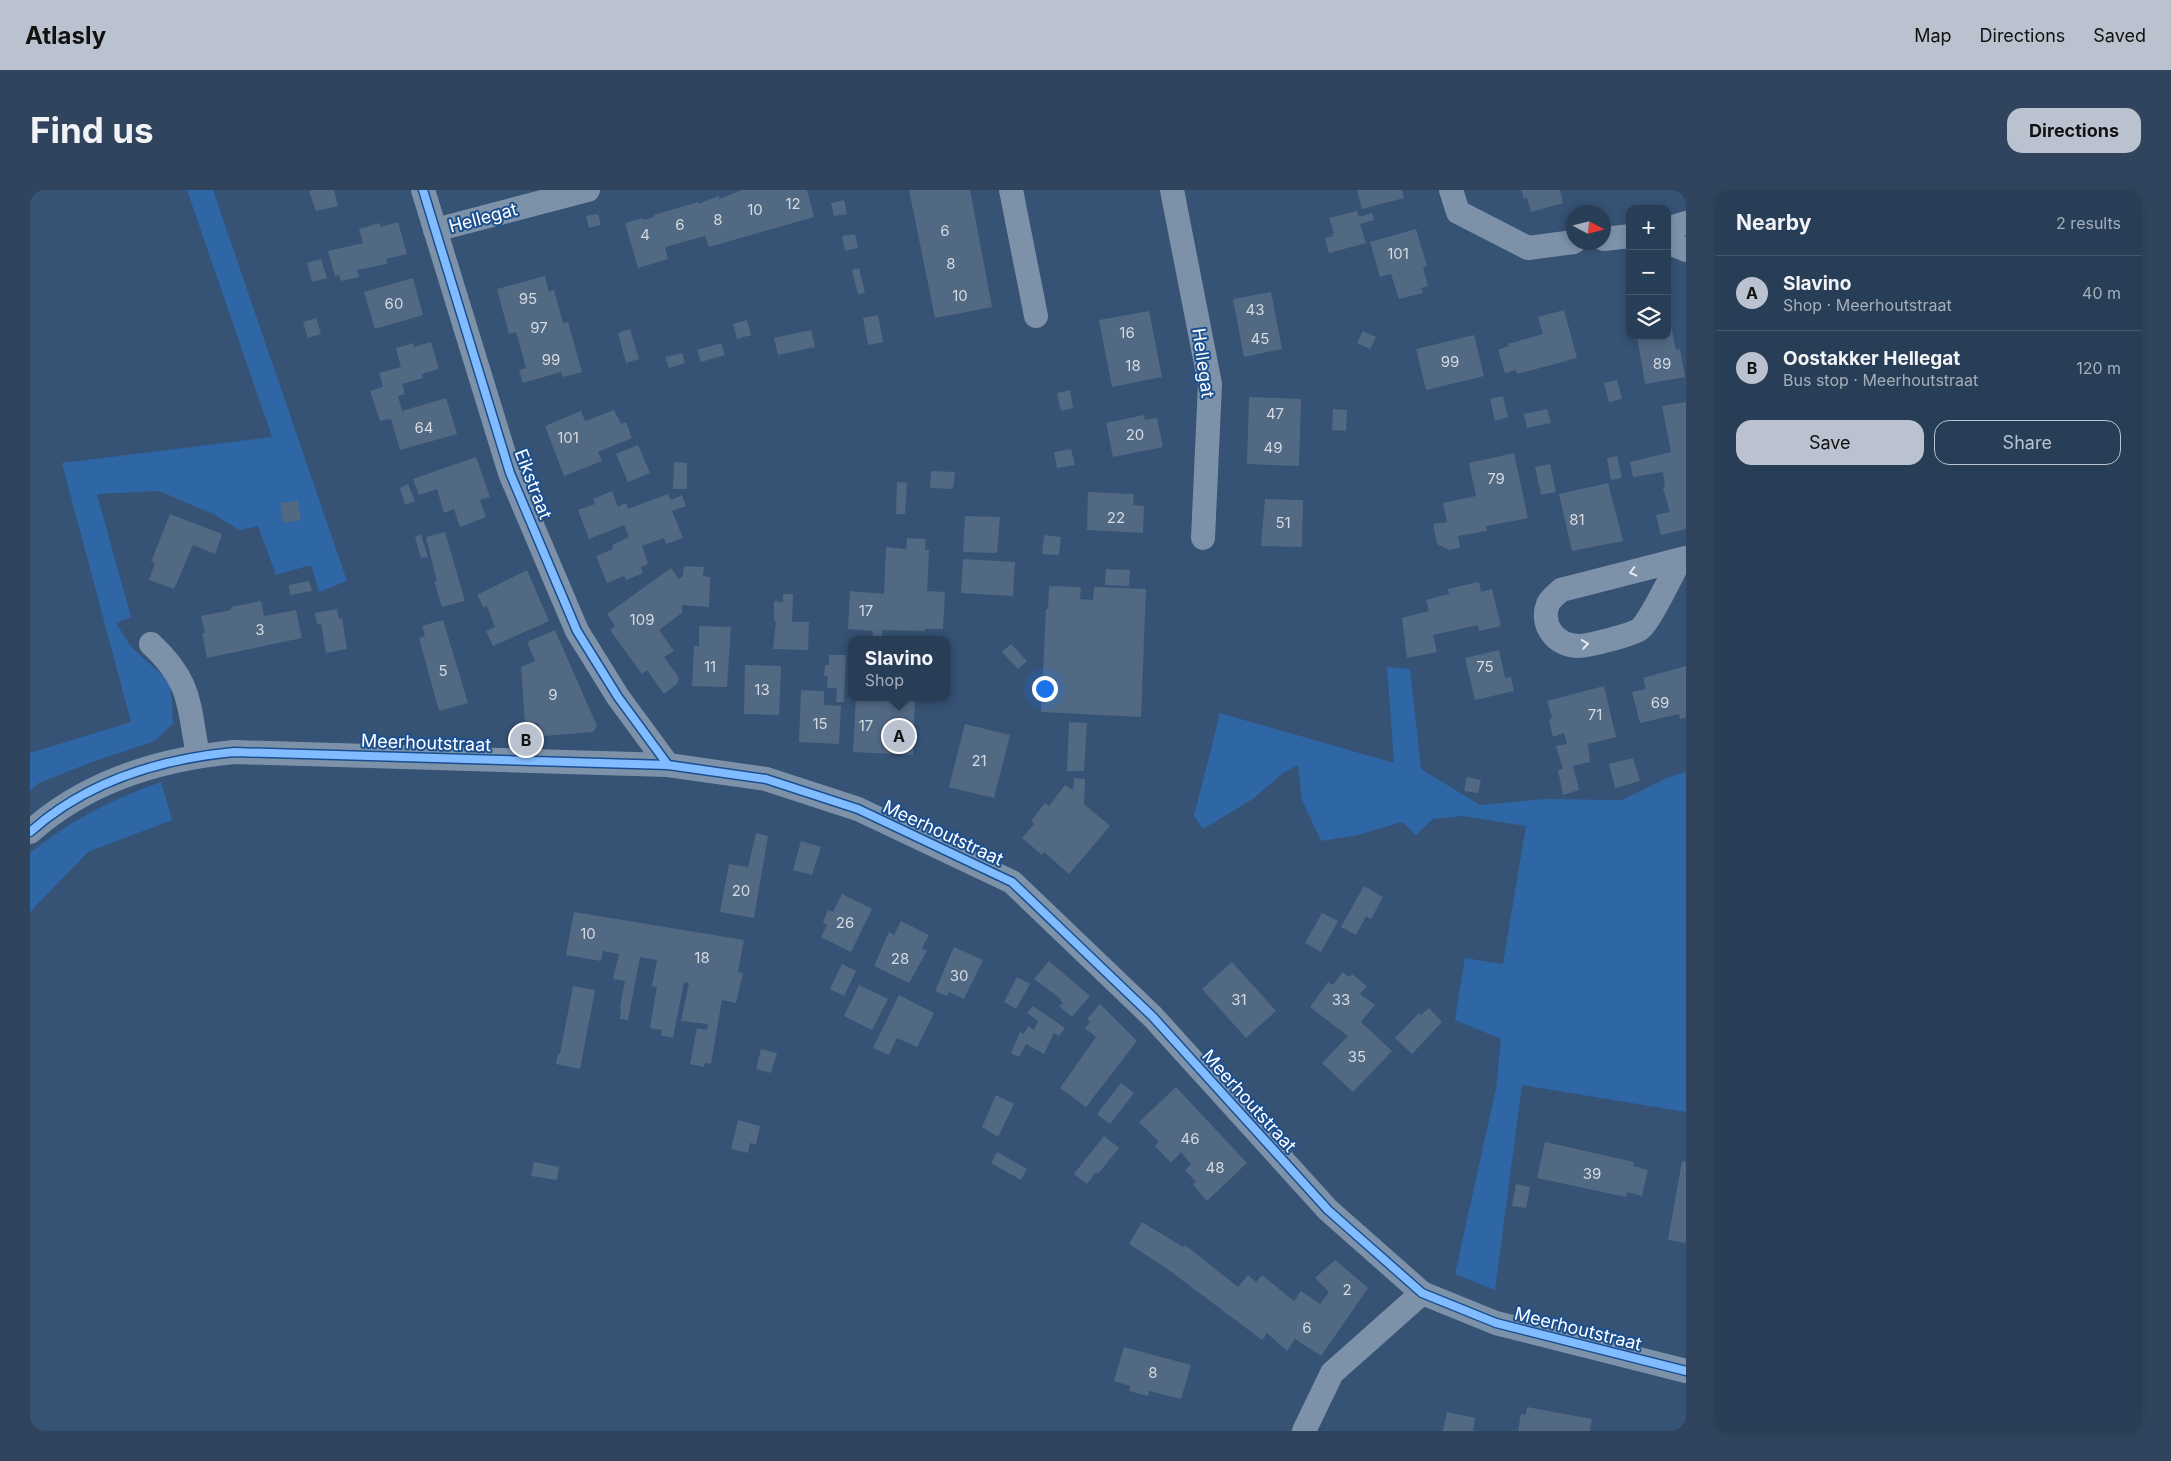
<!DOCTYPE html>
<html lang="en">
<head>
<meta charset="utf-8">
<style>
	body { margin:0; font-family:Inter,sans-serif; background:#30455d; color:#f1f3f6 }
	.controls { position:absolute; right:15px; top:15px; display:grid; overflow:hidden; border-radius:10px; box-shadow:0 2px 8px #0003 }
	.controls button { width:45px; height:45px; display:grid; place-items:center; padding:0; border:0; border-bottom:1px solid #44576d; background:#283e57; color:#f1f3f6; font:25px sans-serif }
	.compass { position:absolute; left:1536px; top:15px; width:45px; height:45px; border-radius:50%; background:#283e57; box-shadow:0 2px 8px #0003; rotate:97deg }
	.you { position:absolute; left:1014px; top:498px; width:18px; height:18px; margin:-12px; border:4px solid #fff; border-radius:50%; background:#1a73e8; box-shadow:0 0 0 8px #1a73e833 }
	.badge { display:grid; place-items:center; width:32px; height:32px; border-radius:50%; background:#b9c2ce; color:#111; font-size:16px; font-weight:700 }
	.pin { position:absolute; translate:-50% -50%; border:2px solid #fff; box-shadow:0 1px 5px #0006 }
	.popup { position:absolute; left:818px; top:446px; width:102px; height:65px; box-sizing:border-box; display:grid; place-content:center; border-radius:10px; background:#283e57; filter:drop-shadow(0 1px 4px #0005); font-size:16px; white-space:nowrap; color:#a5aeba }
	.popup b { font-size:19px; color:#f1f3f6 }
	.popup::after { content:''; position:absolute; left:50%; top:100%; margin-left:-10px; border:10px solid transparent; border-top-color:#283e57 }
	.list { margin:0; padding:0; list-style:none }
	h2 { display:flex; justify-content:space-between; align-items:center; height:65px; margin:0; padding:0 20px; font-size:21px }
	h2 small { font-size:16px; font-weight:400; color:#a5aeba }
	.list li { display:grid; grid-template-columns:32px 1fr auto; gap:15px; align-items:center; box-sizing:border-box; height:75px; padding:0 20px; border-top:1px solid #44576d }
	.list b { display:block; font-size:19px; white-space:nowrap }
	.list p { margin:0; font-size:16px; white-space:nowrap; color:#a5aeba }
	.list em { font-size:16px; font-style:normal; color:#a5aeba }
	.actions { display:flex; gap:10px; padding:15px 20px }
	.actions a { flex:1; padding:11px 0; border:1px solid #b9c2ce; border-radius:15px; text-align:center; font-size:18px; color:#b9c2ce }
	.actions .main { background:#b9c2ce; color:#111 }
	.icon { flex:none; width:28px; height:28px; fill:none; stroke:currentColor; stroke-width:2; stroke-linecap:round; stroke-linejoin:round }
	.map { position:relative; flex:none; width:1656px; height:1241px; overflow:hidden; border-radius:15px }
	header { display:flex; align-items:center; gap:30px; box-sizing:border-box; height:70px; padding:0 25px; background:#b9c2ce; color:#111 }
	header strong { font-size:24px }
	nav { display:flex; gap:28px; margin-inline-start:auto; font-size:18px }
	.intro { display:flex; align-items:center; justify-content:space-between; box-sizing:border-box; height:120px; padding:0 30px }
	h1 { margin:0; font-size:35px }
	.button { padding:12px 22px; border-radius:15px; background:#b9c2ce; color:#111; font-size:18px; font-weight:700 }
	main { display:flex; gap:30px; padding:0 30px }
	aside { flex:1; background:#283e57; border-radius:15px; box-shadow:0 2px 8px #0003 }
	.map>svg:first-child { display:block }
	.green { fill:#2f66a5 }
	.building { fill:#526984 }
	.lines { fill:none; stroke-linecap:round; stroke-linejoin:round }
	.street { stroke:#7d92a8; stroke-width:24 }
	.cycleway-casing { stroke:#1b4f8f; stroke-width:11 }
	.cycleway { stroke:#80bcff; stroke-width:8 }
	.oneway { stroke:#e5e9ee }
	.labels { text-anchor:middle; stroke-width:4; stroke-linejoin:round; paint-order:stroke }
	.number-label { font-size:15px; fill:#d4dae0 }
	.street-label { font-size:18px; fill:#fff; stroke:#1b4f8f }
</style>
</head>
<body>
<header>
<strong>Atlasly</strong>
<nav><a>Map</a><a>Directions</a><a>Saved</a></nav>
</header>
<div class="intro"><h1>Find us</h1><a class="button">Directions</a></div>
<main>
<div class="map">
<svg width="1656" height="1241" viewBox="0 0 1656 1241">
	<rect width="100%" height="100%" fill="#365274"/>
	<!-- green -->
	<g class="green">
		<path d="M157,0H183L317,391L289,402L281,375L246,385L228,336L209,340L183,324L129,301L67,304L101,427L86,433L102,458L139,491L142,509L143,534L125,551L62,572L9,593L0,601V563L101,532L32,273L242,247Z"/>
		<path d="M1357,477L1380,479L1391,579L1450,615L1514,609L1592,610L1639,587L1656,582V922L1492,895L1465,1100L1425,1084L1466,899L1471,849L1425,830L1435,768L1473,774L1496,636L1432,626L1403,629L1386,645L1372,632L1328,645L1291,651L1272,610L1268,575L1253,583L1223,609L1173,639L1164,626L1190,523L1364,573Z"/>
		<path d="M131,592L142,630L58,662L0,722V663C41,630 82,609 131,592Z"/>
	</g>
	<!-- building -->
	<g class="building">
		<path d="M284,0H304L308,16L286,21L279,1Z"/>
		<path d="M712,0H777L784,27L679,57L675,46L635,57L638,69L608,78L595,33L613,28L614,30L624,27V25L668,12V14L689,6V9Z"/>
		<path d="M879,0H940L962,117L905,128Z"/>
		<path d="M1327,0H1372L1374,8L1332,19Z"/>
		<path d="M1491,0H1530L1533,13L1501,22L1497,8L1494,9Z"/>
		<path d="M814,10L817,24L804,26L801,13Z"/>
		<path d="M1327,21L1329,27L1342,23L1344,30L1330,34L1336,53L1299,63L1295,48L1303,46L1302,44L1304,43L1299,28Z"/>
		<path d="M568,24L571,35L559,38L556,26Z"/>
		<path d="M368,32L377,64L356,69L357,74L327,80L329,87L311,91L309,85L305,86L298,61L333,53L329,39L350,33L351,37Z"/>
		<path d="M1386,39L1397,76L1393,78L1398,96L1391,98L1393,103L1369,109L1361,84L1350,87L1340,52Z"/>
		<path d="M825,44L828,58L815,61L812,46Z"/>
		<path d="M291,69L297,88L282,92L277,73Z"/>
		<path d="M829,78L835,103L828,104L822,80Z"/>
		<path d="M515,86L519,102L524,100L533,133L538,132L552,182L533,187L531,182L493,193L489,180L496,178L492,163L486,142L479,144L467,99Z"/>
		<path d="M383,88L393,125L345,139L334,102Z"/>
		<path d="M1241,102L1252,159L1214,167L1203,109Z"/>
		<path d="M1534,120L1547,168L1487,184L1486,180L1475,183L1468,160L1479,156L1478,154L1513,144L1508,127Z"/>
		<path d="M1119,121L1132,187L1082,197L1069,130Z"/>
		<path d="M848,125L853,152L838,155L833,128Z"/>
		<path d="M286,128L291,144L278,148L273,132Z"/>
		<path d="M717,130L721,145L707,149L703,134Z"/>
		<path d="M1637,130H1640L1646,160L1650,159L1655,187L1615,194L1607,146H1637Z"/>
		<path d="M600,139L609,169L596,173L588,143Z"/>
		<path d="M781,140L785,157L748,165L744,148Z"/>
		<path d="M1333,141L1346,147L1340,159L1327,153Z"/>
		<path d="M1444,145L1454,186L1396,200L1386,159Z"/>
		<path d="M401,152L409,179L392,184L393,188L372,194L375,204L368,206L372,221L416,208L427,244L370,260L361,229L350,231L340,201L353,197L349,183L371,177L366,158L384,153V157Z"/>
		<path d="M691,153L695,165L671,172L667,160Z"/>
		<path d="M652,163L655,173L639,178L635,167Z"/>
		<path d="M1587,190L1592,209L1579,212L1574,193Z"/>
		<path d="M1040,200L1043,218L1031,221L1027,203Z"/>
		<path d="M1473,206L1478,227L1465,231L1460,209Z"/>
		<path d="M1219,207L1271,209L1269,276L1217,274Z"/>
		<path d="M1656,212V339L1631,345L1626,325L1640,322L1633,298L1635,297L1633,282L1603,287L1600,272L1641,262L1632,216Z"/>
		<path d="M1303,219L1317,220L1316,241L1302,240Z"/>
		<path d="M1517,219L1521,233L1497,238L1494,224Z"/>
		<path d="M584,220L591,234L596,232L602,248L568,262L572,271L534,286L515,236L551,221L555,231Z"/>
		<path d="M1114,225L1115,230L1127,228L1133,257L1083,267L1076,233Z"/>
		<path d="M608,255L620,283L598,292L586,264Z"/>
		<path d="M1041,259L1045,275L1027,278L1024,262Z"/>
		<path d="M1484,263L1498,328L1456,336L1457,341L1428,346L1430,358L1419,360L1407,354L1403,334L1417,332L1413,313L1446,306L1439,273Z"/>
		<path d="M1587,266L1592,288L1581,290L1577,268Z"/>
		<path d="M446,267L460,307L450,310L456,327L430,337L424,319L414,323L407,299L389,305L383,289Z"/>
		<path d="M644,272L657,273V299H643Z"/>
		<path d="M1520,274L1526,302L1511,305L1505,277Z"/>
		<path d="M901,281L925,282L923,299L900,298Z"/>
		<path d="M867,292L877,293L875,324H866Z"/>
		<path d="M1578,293L1593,351L1542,361L1529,304Z"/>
		<path d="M378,294L385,311L375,315L370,298Z"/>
		<path d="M582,301L588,317L596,313L598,319L638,304L641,310L652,305L656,316L642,321L653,348L636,354L634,348L612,356L618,374L611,377L613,383L596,390L594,386L577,393L566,366L583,359L582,355L599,347L594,335L559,349L548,320L565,314L563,309Z"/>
		<path d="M1058,302L1104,304L1103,315L1114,316L1113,343L1057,340Z"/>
		<path d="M1235,309L1273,310L1272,357L1231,356Z"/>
		<path d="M268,311L271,330L253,333L250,313Z"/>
		<path d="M140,324L192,344L185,364L163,355L144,399L119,390L125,373L121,372Z"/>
		<path d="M935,326L970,327L967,363L933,362Z"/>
		<path d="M415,342L435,411L412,417L404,391H407L396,347Z"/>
		<path d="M391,344L398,367L391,368L385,347Z"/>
		<path d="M1014,345L1031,347L1029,365L1012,364Z"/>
		<path d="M877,348L896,349L895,360H899L897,401L915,402L913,439H895V441L852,440V450H842L843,441L818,439L820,401L854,404L856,357L876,359Z"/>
		<path d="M933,369L985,372L983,406L931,403Z"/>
		<path d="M654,376L674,377L673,386L680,387L679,417L652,415V423L629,440L644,461L634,467L649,488L647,494L634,504L617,480L612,484L580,440L585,436L577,424L641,378L649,389L653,386Z"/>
		<path d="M1076,379L1100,380L1099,396L1075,395Z"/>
		<path d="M497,380L519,431L463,456L456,441L465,437L457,416L454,418L447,405Z"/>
		<path d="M279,391L282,401L260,405L259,395Z"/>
		<path d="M1449,392L1451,402L1462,399L1471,436L1449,441L1448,435L1403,445L1407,462L1377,468L1372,428L1399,421L1396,410L1419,404L1418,399Z"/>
		<path d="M1019,396L1051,397L1050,409L1063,410L1064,397L1116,399L1111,527L1011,522L1016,419H1018Z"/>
		<path d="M753,404H763L762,432H779L778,460L743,459L746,431H744V411L753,412Z"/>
		<path d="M231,411L234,426L266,420L272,448L177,468L172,443H175L171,426L201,420V417Z"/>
		<path d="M307,419L309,429L312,428L317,459L296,463L291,434H287L285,423Z"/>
		<path d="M413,430L438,513L409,521L389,448L395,446L392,436Z"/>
		<path d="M669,436L701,437L697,497L662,496L664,456H669Z"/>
		<path d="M525,440L567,536L563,542L514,546L508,533L495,534L491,477L505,471L497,452Z"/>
		<path d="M981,454L997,471L988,479L972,462Z"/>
		<path d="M1469,460L1475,488L1481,487L1484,501L1445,510L1435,468Z"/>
		<path d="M799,465H816L814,512H806L807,498H797L798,486H794L795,475H799Z"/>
		<path d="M715,475L751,476L749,525L714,524Z"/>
		<path d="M1656,476V528L1650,529L1649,524L1610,533L1602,502L1616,499L1613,488Z"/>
		<path d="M1574,496L1586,547L1558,554L1560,572L1543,576L1549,600L1533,605L1528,580L1533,579L1526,556L1537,554L1534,543L1523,547L1519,530L1522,528L1517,511Z"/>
		<path d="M771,500L794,501V515L811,516L809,554L769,552Z"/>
		<path d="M826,507H885L883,565L823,562Z"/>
		<path d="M1039,532L1057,533L1054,581H1037Z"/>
		<path d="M935,534L980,545L964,608L919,597Z"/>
		<path d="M1603,568L1610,591L1585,598L1579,574Z"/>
		<path d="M1437,587L1451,590L1448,603L1434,601Z"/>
		<path d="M1044,588L1055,589L1054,614L1080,636L1039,684L1014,662L1012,665L992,648L1004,634L1001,631L1015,613L1019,616L1035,595L1043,600Z"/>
		<path d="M726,643L738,646L724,728L690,722L699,674L718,677Z"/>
		<path d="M771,651L791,657L782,685L763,680Z"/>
		<path d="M1334,696L1353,707L1341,729L1336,726L1326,745L1311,737Z"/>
		<path d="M812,704L842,719L821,762L791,747L797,735L793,732L798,720L803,722Z"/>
		<path d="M544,722L714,750L708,782L713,783L706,813L692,810L681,874L675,873L674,877L660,874L667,838L677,840L678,834L651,831L659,793L654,792L643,848L631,845L632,840L620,838L627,797L622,796L627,770L610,767L598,830L590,829L591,818H590L595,791L583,789L589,764L573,761L571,771L536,765Z"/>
		<path d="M1292,723L1308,731L1291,762L1275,753Z"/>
		<path d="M871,731L899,745L892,758L897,761L879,793L844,776L859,742L864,745Z"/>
		<path d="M924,757L953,770L934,809L919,802L917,806L905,801Z"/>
		<path d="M1019,771L1060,806L1042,827L1029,816L1033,813L1030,810L1031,809L1004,789Z"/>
		<path d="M1202,772L1246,821L1216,848L1172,799Z"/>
		<path d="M812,774L826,781L814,806L800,799Z"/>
		<path d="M1313,782L1319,787L1322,784L1337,796L1330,804L1345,815L1331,832L1362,861L1323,902L1292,873L1318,846L1280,817L1298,792L1303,795Z"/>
		<path d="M987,787L1000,794L986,819L974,812Z"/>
		<path d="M829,795L858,809L842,840L814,826Z"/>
		<path d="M543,796L565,800L550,879L526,874L528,864H530Z"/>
		<path d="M869,805L904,823L887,857L867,848L859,865L843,858Z"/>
		<path d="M1070,814L1107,851L1056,917L1030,898L1066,847L1055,838L1060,832L1057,829Z"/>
		<path d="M1003,816L1035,838L1029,846L1024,843L1014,864L996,854L989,867L981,863L990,842L994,844L998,836L1004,840L1008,831L997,823Z"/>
		<path d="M1399,818L1412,832L1382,864L1365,848L1389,823L1391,825Z"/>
		<path d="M731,859L747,863L741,883L726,879Z"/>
		<path d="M1091,893L1104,903L1080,934L1067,924Z"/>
		<path d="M1146,897L1217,973L1177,1011L1163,995L1166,992L1155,980L1161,974L1151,962L1141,973L1125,956L1129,952L1109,932Z"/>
		<path d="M966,905L984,914L968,947L952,937Z"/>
		<path d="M708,930L730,936L726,955L720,953L718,963L701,959Z"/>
		<path d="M1074,946L1089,958L1068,984L1066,982L1057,994L1044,984Z"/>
		<path d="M1515,952L1604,972L1603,976L1618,980L1612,1006L1597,1002L1596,1007L1507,988Z"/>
		<path d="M967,962L997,979L991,990L961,973Z"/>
		<path d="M1652,971L1656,972V1053L1638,1050Z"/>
		<path d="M504,972L529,977L527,990L501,986Z"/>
		<path d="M1486,994L1500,997L1496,1018L1482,1016Z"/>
		<path d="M1112,1032L1153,1057L1155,1055L1208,1097L1218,1085L1226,1092L1232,1085L1264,1111L1271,1101L1290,1114L1299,1102L1285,1088L1305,1070L1338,1098L1291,1166L1265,1149L1257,1161L1237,1143L1232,1150L1136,1078L1099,1054Z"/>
		<path d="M1094,1157L1161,1175L1151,1209L1119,1201L1118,1206L1099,1201L1100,1196L1084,1191Z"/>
		<path d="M1497,1217L1562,1229L1560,1241H1488L1491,1224L1496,1225Z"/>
		<path d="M1417,1222L1445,1228L1443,1241H1413Z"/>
	</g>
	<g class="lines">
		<!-- street -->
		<g class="street">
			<path d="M393,0L480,283L547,441L588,507L638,575"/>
			<path d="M981,0L1006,126"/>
			<path d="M1142,0L1180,194L1173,348"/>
			<path d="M1421,0L1428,22L1498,58L1544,52"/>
			<path d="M1637,39L1656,33"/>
			<path d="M405,40L558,0"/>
			<path d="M1574,49L1600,46"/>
			<path d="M1637,52L1656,60"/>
			<path d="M1650,370C1642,384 1621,430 1610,439C1602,445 1558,456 1548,456C1525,455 1510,435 1518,414C1520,409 1527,404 1531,400L1656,368"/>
			<path d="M121,454C162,492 158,514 168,565"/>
			<path d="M0,642C57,591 130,569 204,562L638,575L736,589L828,619L982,692L1123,827L1298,1020L1392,1103L1466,1133L1656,1181"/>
			<path d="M1274,1241L1302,1183L1392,1103"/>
		</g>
		<defs>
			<g id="cycleway">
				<path d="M393,0L480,283L547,441L588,507L638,575"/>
				<path d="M0,642C57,591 130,569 204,562L638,575L736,589L828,619L982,692L1123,827L1298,1020L1392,1103L1466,1133L1656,1181"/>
			</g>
		</defs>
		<!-- cycleway casing -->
		<use href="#cycleway" class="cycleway-casing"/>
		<!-- cycleway -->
		<use href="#cycleway" class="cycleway"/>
	</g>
	<!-- one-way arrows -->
	<defs><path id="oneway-chevron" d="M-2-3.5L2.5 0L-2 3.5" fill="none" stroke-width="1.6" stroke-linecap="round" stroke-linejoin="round" transform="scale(1.25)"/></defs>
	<g class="oneway">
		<use href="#oneway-chevron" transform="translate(1603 382) rotate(166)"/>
		<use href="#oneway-chevron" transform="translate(1555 454) rotate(-9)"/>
	</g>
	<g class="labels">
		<!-- number labels -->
		<g class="number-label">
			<text x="763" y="19">12</text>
			<text x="725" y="25">10</text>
			<text x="688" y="35">8</text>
			<text x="650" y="40">6</text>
			<text x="915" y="46">6</text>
			<text x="615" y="50">4</text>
			<text x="1368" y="69">101</text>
			<text x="921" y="79">8</text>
			<text x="930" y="111">10</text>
			<text x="498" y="114">95</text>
			<text x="364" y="119">60</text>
			<text x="1225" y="125">43</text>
			<text x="509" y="143">97</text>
			<text x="1097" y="148">16</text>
			<text x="1230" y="154">45</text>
			<text x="521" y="175">99</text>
			<text x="1420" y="177">99</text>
			<text x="1632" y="179">89</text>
			<text x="1103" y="181">18</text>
			<text x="1245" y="229">47</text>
			<text x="394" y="243">64</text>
			<text x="1105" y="250">20</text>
			<text x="538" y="253">101</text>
			<text x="1243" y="263">49</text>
			<text x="1466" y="294">79</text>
			<text x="1086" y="333">22</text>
			<text x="1547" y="335">81</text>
			<text x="1253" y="338">51</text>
			<text x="836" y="426">17</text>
			<text x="612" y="435">109</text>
			<text x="230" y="445">3</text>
			<text x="680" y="482">11</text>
			<text x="1455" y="482">75</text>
			<text x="413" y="486">5</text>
			<text x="732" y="505">13</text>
			<text x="523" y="510">9</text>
			<text x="1630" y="518">69</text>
			<text x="1565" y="530">71</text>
			<text x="790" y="539">15</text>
			<text x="836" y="541">17</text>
			<text x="949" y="576">21</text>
			<text x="711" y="706">20</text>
			<text x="815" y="738">26</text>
			<text x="558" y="749">10</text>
			<text x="672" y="773">18</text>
			<text x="870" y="774">28</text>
			<text x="929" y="791">30</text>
			<text x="1209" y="815">31</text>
			<text x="1311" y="815">33</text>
			<text x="1327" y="872">35</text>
			<text x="1160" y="954">46</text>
			<text x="1185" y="983">48</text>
			<text x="1562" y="989">39</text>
			<text x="1317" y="1105">2</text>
			<text x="1277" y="1143">6</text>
			<text x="1123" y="1188">8</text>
		</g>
		<!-- street labels -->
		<g class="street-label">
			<text transform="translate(453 28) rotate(-15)" y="6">Hellegat</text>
			<text transform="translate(1173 173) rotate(82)" y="6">Hellegat</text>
			<text transform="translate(503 294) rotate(69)" y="6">Eikstraat</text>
			<text transform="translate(396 553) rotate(2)" y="6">Meerhoutstraat</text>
			<text transform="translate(913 643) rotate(25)" y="6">Meerhoutstraat</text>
			<text transform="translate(1219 911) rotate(48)" y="6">Meerhoutstraat</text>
			<text transform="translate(1548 1139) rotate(14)" y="6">Meerhoutstraat</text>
		</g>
	</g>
</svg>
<div class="controls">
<button>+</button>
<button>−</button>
<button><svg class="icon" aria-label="layers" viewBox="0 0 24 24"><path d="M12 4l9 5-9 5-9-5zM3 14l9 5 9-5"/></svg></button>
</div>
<svg class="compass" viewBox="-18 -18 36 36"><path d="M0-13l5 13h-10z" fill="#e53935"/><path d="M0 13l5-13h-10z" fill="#a5aeba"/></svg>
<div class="you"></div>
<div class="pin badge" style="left:869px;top:546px">A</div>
<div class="popup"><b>Slavino</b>Shop</div>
<div class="pin badge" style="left:496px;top:550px">B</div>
</div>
<aside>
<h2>Nearby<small>2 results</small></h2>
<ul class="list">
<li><span class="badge">A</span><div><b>Slavino</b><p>Shop · Meerhoutstraat</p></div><em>40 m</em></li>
<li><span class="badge">B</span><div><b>Oostakker Hellegat</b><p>Bus stop · Meerhoutstraat</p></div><em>120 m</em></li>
</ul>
<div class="actions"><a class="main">Save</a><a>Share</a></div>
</aside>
</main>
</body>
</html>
